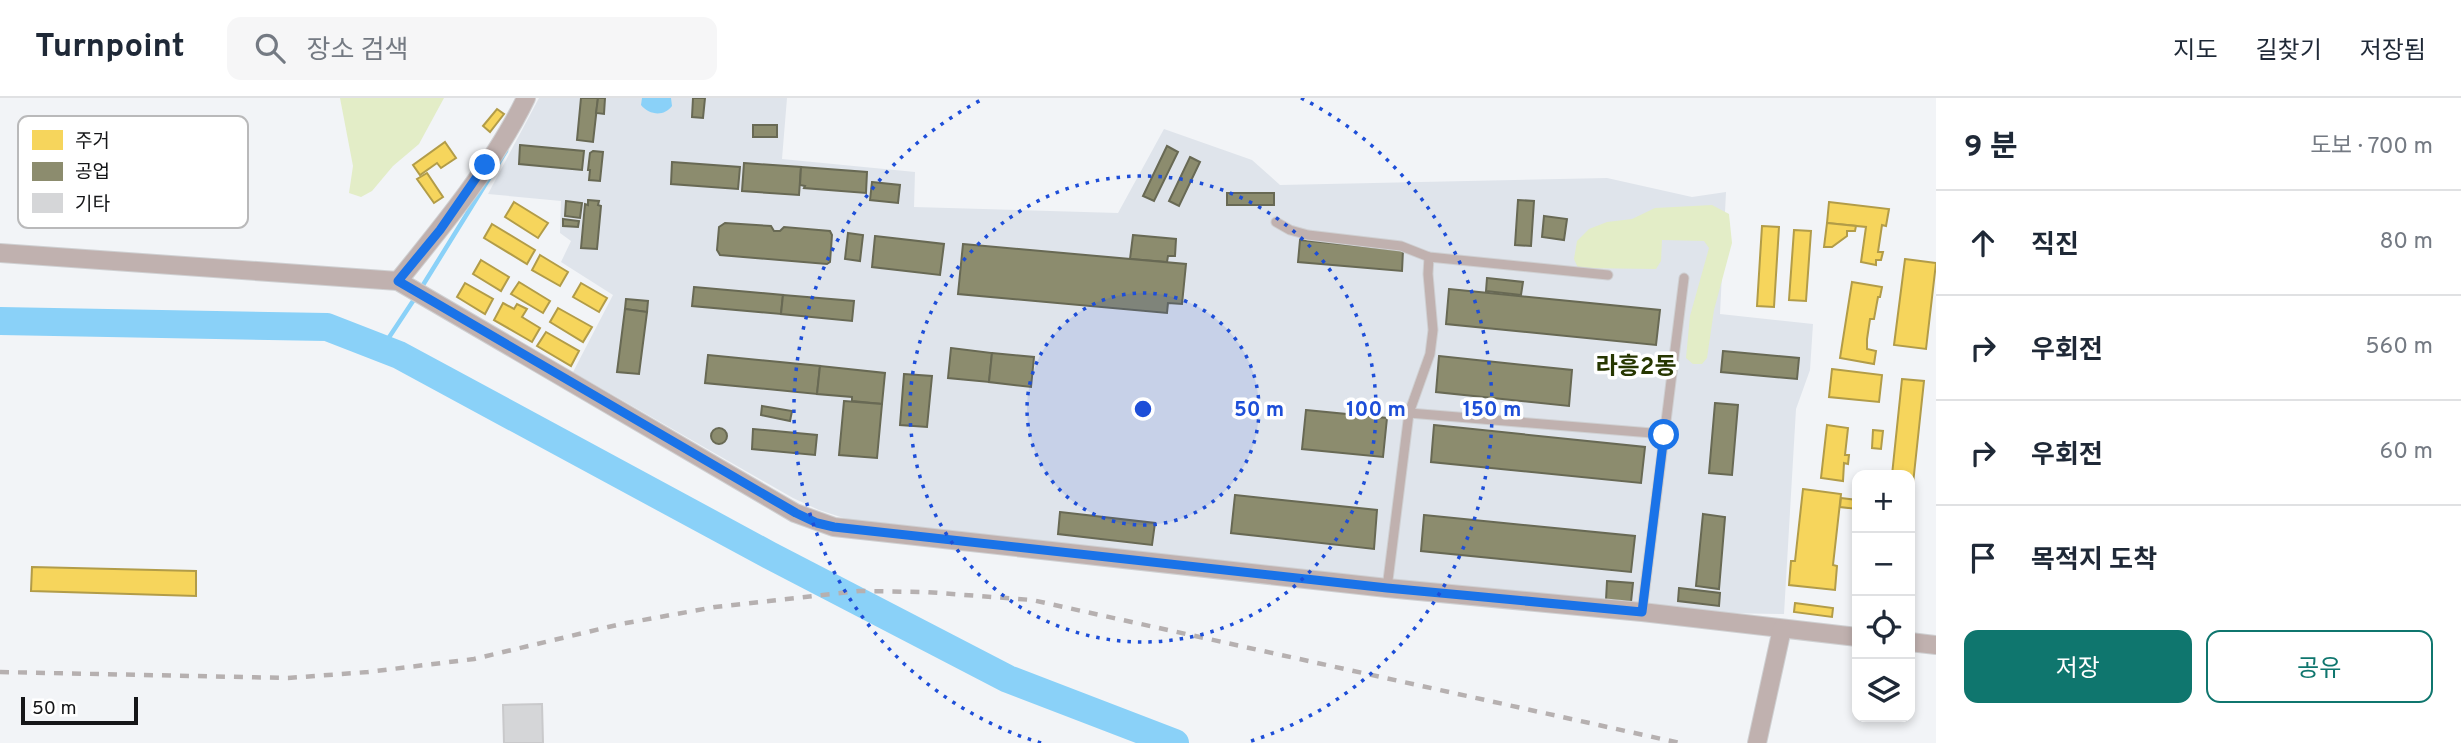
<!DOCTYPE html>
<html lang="ko">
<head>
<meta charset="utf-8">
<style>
	body { margin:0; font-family:Overpass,"Noto Sans KR",sans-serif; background:#f6f6f7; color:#1f2937 }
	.controls { position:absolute; right:21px; bottom:21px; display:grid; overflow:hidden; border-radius:14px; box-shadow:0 4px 10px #0003 }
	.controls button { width:63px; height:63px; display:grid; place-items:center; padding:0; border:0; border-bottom:2px solid #e0e1e3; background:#fff; color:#1f2937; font:35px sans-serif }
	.scale { position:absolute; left:21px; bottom:18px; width:117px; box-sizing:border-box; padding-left:7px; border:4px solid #151618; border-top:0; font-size:19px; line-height:24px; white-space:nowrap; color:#151618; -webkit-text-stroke:5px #fff; paint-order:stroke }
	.stop { position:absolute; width:21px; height:21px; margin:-16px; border:5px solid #1a73e8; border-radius:50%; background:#fff }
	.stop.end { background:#1a73e8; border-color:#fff; box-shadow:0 2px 7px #0008 }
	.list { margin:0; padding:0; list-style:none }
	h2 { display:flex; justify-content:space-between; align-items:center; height:91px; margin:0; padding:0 28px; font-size:30px }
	h2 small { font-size:23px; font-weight:400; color:#747a83 }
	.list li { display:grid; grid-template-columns:46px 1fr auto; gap:21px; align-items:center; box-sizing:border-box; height:105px; padding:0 28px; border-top:2px solid #e0e1e3 }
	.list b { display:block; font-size:26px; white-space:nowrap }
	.list em { font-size:23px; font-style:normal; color:#747a83 }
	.actions { display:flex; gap:14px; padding:21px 28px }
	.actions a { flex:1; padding:16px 0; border:2px solid #0f766e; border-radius:14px; text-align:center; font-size:24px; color:#0f766e }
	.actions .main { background:#0f766e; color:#fff }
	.icon { flex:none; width:38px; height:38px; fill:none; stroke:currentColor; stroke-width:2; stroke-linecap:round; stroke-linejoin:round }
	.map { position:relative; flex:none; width:1936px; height:645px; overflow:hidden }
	header { display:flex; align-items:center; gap:42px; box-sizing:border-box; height:98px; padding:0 35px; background:#fff; border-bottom:2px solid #e0e1e3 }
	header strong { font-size:33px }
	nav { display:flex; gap:38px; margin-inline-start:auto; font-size:24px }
	.search { width:490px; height:63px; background:#f6f6f7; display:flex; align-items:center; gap:18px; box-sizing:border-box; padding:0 24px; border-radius:14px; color:#747a83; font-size:26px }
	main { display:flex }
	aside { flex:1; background:#fff }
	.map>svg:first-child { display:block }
	.built { fill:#dfe4eb }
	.green { fill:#e3edc7 }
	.water { fill:#8ad1f8 }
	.homes { fill:#f6d55c; stroke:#b29c48; stroke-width:2 }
	.industry { fill:#8c8c6e; stroke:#686954; stroke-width:2 }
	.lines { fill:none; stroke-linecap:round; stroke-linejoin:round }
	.stream { stroke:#8ad1f8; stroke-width:4.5 }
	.river { stroke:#8ad1f8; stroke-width:28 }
	.building { fill:#d5d6d8; stroke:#c9c9cb; stroke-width:2 }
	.service-casing { stroke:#cfd0d2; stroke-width:11 }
	.minor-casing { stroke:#cfd0d2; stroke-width:20 }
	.service { stroke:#c0b1af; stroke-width:9 }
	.minor { stroke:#c0b1af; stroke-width:18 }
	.rail { stroke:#b6b0b0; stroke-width:4.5; stroke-dasharray:9 9; stroke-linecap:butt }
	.route { stroke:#1a73e8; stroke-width:9 }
	.ring { fill:none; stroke:#1d4ed8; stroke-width:3.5; stroke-dasharray:3.5 7 }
	.labels { text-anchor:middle; stroke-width:7; stroke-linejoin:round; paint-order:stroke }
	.quarter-label { font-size:24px; font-weight:bold; fill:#263600; stroke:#fff }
	.key { fill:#fff; stroke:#b9b9ba; stroke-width:2 }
	.key-label { font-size:19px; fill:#151618 }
	.centre { fill:#1d4ed8; stroke:#fff; stroke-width:3.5 }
	.ring-label { font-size:21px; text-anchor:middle; font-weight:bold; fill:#1d4ed8; stroke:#fff; stroke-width:7; stroke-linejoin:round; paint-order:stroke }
</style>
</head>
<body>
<header>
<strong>Turnpoint</strong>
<div class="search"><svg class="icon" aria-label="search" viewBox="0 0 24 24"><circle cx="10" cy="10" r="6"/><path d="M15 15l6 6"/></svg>장소 검색</div>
<nav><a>지도</a><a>길찾기</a><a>저장됨</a></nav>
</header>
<main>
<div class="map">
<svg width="1936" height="645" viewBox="0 0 1936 645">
	<rect width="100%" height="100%" fill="#f2f4f7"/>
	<!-- built -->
	<path class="built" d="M539,0H787L782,61L915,74L914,109L1118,115L1164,31L1252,62L1280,87L1607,80L1692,99L1726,94L1720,216L1813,226L1810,272L1796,311L1784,516L1721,515L1603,505L856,424L819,412L793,400L573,274L613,197L561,164L571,143L560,135L561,103L488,96Z"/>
	<!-- green -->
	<g class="green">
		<path d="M340,0H444L419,46L393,68L372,93L361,99L349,95L353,68Z"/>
		<path d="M1712,107L1729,116L1732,145L1714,212L1707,260L1702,266H1693L1686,260L1690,218L1709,150L1704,143L1662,142L1661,163L1656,171L1578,170L1574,161L1577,143L1589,131L1607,124L1632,121L1655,110Z"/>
	</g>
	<!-- water -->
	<path class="water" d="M642,0H671L672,8C664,19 649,17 641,7Z"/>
	<!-- homes -->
	<g class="homes">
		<path d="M497,11L504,16L490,34L483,28Z"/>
		<path d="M445,44L456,60L441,70L437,65L420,77L413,67Z"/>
		<path d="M427,75L443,99L434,105L417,81Z"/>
		<path d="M514,104L548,125L538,140L505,119Z"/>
		<path d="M1829,104L1889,111L1886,128L1882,127L1878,154H1883L1881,162H1876V167L1861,164L1866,129L1827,125Z"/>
		<path d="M1827,125L1856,128L1855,133H1847V138L1832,149H1824Z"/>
		<path d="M492,126L535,152L527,166L484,140Z"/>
		<path d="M1762,128L1779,129L1774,209L1757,208Z"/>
		<path d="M1794,132L1811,133L1806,203L1789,202Z"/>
		<path d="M540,157L568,174L560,188L532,172Z"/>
		<path d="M1905,161L1936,165L1926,251L1894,247Z"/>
		<path d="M481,162L509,179L501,193L473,176Z"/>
		<path d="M519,184L550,203L543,215L511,196Z"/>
		<path d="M1852,184L1882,189L1880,199H1878L1874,221H1870L1867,241V251L1876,253L1874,266L1840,260Z"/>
		<path d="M465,185L493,201L485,216L457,199Z"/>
		<path d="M581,185L607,200L599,214L573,199Z"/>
		<path d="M503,205L514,211L517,206L527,211L522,219L540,230L532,244L494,222Z"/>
		<path d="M558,210L592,229L583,244L550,224Z"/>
		<path d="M546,234L579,253L571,268L537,248Z"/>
		<path d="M1832,271L1882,277L1879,304L1829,299Z"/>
		<path d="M1902,281L1924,283L1912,395L1910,394V377H1892Z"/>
		<path d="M1827,327L1848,330L1845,357H1849L1848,366L1844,365L1843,383L1821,380Z"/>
		<path d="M1873,332L1883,333L1881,351L1872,350Z"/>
		<path d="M1803,391L1841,396L1833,467L1837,468L1835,492L1789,487L1791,463H1795Z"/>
		<path d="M1841,400L1857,402V411L1840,409Z"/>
		<path d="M32,469L196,473V498L31,493Z"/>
		<path d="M1795,505L1833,510L1832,519L1794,514Z"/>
	</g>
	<!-- industry -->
	<g class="industry">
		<path d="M581,0H598L593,44L577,42Z"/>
		<path d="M598,0H605L604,16L596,15Z"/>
		<path d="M693,0H705L703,20L692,19Z"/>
		<rect x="753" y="27" width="24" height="12"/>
		<path d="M520,47L584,53L582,72L519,66Z"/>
		<path d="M1167,48L1178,54L1154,103L1143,98Z"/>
		<path d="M593,53L603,54L600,83L589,82L590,72H588L590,55Z"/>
		<path d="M1190,59L1200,64L1179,108L1169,103Z"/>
		<path d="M672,64L740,69L738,91L671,86Z"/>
		<path d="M744,65L801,69L799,97L742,93Z"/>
		<path d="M801,69L867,74L866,95L804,90L805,88L800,87Z"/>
		<path d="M872,84L900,87L898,105L870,102Z"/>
		<rect x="1227" y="95" width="47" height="12"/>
		<path d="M588,102L599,103L598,107L601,108L597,151L581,150L585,106L588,107Z"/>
		<path d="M1518,102L1534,103L1531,148L1515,147Z"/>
		<path d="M566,103L582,105L580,120L565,118Z"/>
		<path d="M1544,118L1567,121L1564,142L1542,139Z"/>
		<path d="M563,121L579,123L578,129L563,128Z"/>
		<path d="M725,125L771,128L774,133H780L784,129L830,133L832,137L830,164L827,166L720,157L717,152L719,129Z"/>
		<path d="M848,135L863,137L860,163L845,161Z"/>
		<path d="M1133,137L1176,141L1175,158H1168L1167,164L1130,161Z"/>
		<path d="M875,138L944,146L940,177L872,169Z"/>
		<path d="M1300,142L1403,152L1402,173L1298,164Z"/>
		<path d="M963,146L1186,166L1182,206L1168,205L1167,215L958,196Z"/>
		<path d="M1487,180L1523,184L1521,197L1486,193Z"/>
		<path d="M694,189L783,197L781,216L692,208Z"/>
		<path d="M1449,191L1660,212L1656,247L1446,226Z"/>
		<path d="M783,197L854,203L852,223L781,216Z"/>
		<path d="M626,201L648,203L647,214L625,211Z"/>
		<path d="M625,211L647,214L639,276L617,274Z"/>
		<path d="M951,250L992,255L989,284L948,280Z"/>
		<path d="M1723,253L1799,260L1797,281L1721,274Z"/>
		<path d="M992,255L1034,259L1031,289L989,284Z"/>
		<path d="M708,257L820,268L817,296L705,285Z"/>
		<path d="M1439,258L1572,272L1569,308L1436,294Z"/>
		<path d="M820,268L885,275L882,306L852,303V299L817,296Z"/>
		<path d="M904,276L932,278L927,329L900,327Z"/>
		<path d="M844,303L882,306L877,360L839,357Z"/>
		<path d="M1715,305L1738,307L1732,377L1709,375Z"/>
		<path d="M762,308L792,313L790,323L761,317Z"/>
		<path d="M1306,312L1387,320L1383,359L1302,351Z"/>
		<path d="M1434,327L1645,349L1641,385L1431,364Z"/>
		<circle cx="719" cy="338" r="8"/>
		<path d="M753,331L817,337L815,357L752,351Z"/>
		<path d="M1235,397L1377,412L1374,451L1231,435Z"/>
		<path d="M1060,414L1155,425L1152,447L1058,436Z"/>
		<path d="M1703,416L1725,419L1719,491L1696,488Z"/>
		<path d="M1424,417L1635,438L1631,474L1421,453Z"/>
		<path d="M1607,483L1633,485L1631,504L1606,502Z"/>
		<path d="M1679,490L1720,495L1719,508L1678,503Z"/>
	</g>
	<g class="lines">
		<!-- stream -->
		<g class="stream">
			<path d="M423,187L506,53"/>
			<path d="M382,250L415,200"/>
		</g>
		<!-- river -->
		<path class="river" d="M0,223L327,229L399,257L769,457L1008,581L1175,645"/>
	</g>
	<!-- building -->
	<path class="building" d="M542,606L543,645H504L503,607Z"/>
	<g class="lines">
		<defs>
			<g id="service">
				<path d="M1276,124L1290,132L1308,137L1401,148L1429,159L1608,177"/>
				<path d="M1409,315L1664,336"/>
				<path d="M1387,490L1409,315L1430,256L1433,232L1428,176L1429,159"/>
				<path d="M1642,514L1684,180"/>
			</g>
			<g id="minor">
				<path d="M0,155L398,183L795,415L834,429L1387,490L1642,514L1857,539"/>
				<path d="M398,183C442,129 496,63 526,0"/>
				<path d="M1910,544L1936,547"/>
				<path d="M1757,645L1782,531"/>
			</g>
		</defs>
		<!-- service casing -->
		<use href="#service" class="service-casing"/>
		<!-- minor casing -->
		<use href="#minor" class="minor-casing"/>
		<!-- service -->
		<use href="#service" class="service"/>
		<!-- minor -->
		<use href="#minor" class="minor"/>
		<!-- rail -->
		<path class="rail" d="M0,574L288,580L368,574L474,561L621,526L715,509L859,493L926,494L1032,502L1680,645"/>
	</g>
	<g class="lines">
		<!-- route -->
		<path class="route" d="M485,67L440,132L398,183L796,415L817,425L834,429L1387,490L1642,514L1664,337"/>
	</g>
	<!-- distance rings -->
	<circle cx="1143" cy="311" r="116" fill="#1d4ed8" fill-opacity=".12"/>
	<g class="ring">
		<circle cx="1143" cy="311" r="116"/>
		<circle cx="1143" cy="311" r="233"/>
		<path d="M1041 645A349 349 0 0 1 985 0M1301 0A349 349 0 0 1 1245 645"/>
	</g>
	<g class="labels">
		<!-- quarter labels -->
		<g class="quarter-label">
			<text x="1636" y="276">라흥2동</text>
		</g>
	</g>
	<!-- legend -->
	<rect x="18" y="18" width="230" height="112" rx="10" class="key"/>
	<rect x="32" y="32" width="31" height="20" fill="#f6d55c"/>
	<rect x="32" y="64" width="31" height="19" fill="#8c8c6e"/>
	<rect x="32" y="95" width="31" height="20" fill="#d5d6d8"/>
	<g class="key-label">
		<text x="75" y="49">주거</text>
		<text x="75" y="80">공업</text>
		<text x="75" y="112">기타</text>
	</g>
	<circle cx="1143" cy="311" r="10" class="centre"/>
	<g class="ring-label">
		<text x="1259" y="318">50 m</text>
		<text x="1376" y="318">100 m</text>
		<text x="1492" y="318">150 m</text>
	</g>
</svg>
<div class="controls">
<button>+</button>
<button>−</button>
<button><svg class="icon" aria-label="locate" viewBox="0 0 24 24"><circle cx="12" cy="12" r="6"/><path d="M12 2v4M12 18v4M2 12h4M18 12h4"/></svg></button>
<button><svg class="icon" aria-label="layers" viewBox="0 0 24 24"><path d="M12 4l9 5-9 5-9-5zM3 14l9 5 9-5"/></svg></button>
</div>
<div class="scale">50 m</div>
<div class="stop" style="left:1664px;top:337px"></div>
<div class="stop end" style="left:485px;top:67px"></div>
</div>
<aside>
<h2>9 분<small>도보 · 700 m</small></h2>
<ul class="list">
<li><svg class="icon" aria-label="ahead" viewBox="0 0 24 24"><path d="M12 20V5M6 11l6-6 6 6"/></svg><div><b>직진</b></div><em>80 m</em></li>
<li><svg class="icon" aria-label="right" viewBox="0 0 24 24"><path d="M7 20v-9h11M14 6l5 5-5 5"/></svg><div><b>우회전</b></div><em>560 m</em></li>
<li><svg class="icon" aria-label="right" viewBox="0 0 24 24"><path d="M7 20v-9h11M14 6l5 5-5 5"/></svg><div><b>우회전</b></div><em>60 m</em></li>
<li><svg class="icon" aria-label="arrive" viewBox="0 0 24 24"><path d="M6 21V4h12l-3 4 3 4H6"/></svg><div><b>목적지 도착</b></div></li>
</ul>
<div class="actions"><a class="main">저장</a><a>공유</a></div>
</aside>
</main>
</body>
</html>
